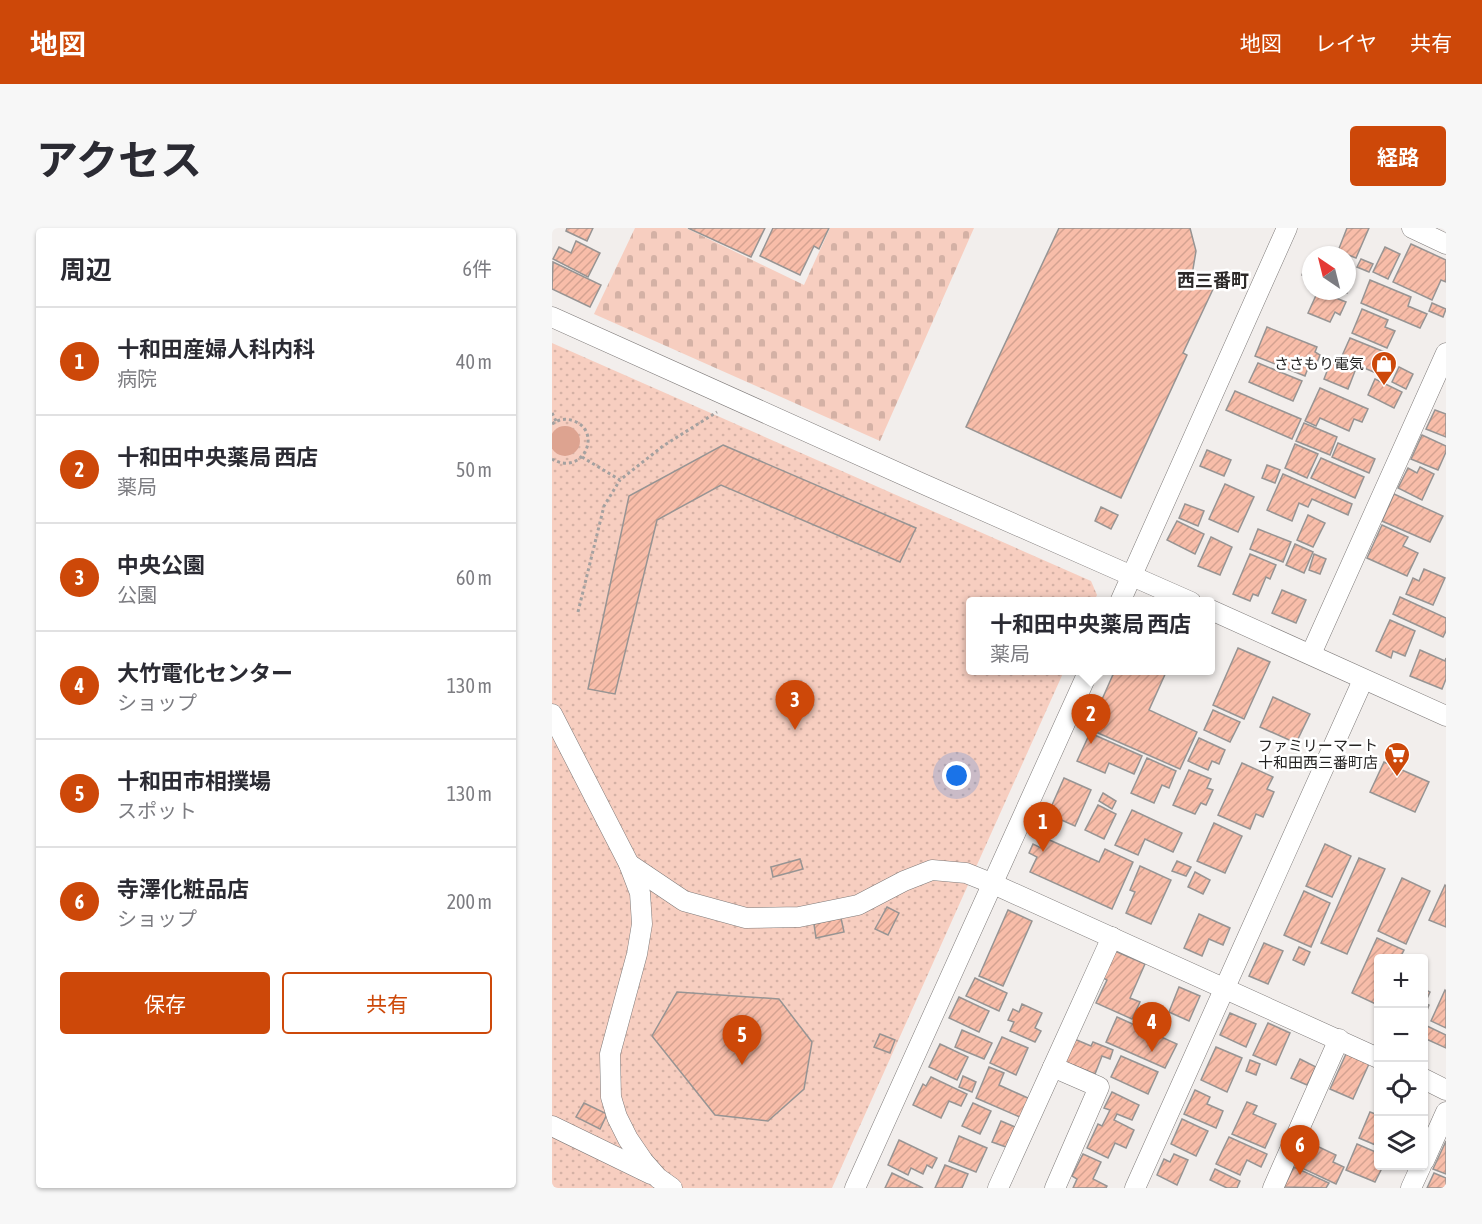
<!DOCTYPE html>
<html lang="ja">
<head>
<meta charset="utf-8">
<style>
	body { margin:0; font-family:"Asap Condensed","Noto Sans JP",sans-serif; background:#f7f7f7; color:#2b2b33 }
	.controls { position:absolute; right:18px; bottom:18px; display:grid; overflow:hidden; border-radius:6px; box-shadow:0 2px 4px #0004 }
	.controls button { width:54px; height:54px; display:grid; place-items:center; padding:0; border:0; border-bottom:2px solid #e1e1e2; background:#fff; color:#2b2b33; font:30px sans-serif }
	.compass { position:absolute; left:750px; top:18px; width:54px; height:54px; border-radius:50%; background:#fff; box-shadow:0 2px 4px #0004; rotate:325deg }
	.you { position:absolute; left:405px; top:548px; width:21px; height:21px; margin:-15px; border:4px solid #fff; border-radius:50%; background:#1a73e8; box-shadow:0 0 0 9px #1a73e833 }
	.badge { display:grid; place-items:center; width:39px; height:39px; border-radius:50%; background:#cd4809; color:#fff; font-size:20px; font-weight:700 }
	.pin { position:absolute; translate:-50% -50px; filter:drop-shadow(0 2px 3px #0008) }
	.pin::after { content:''; position:absolute; top:32px; width:21px; height:18px; background:inherit; clip-path:polygon(0 0,100% 0,50% 100%) }
	.popup { position:absolute; left:414px; top:369px; width:249px; height:78px; box-sizing:border-box; display:grid; place-content:center; border-radius:6px; background:#fff; filter:drop-shadow(0 2px 4px #0005); font-size:20px; white-space:nowrap; color:#7c7c81 }
	.popup b { font-size:22px; color:#2b2b33 }
	.popup::after { content:''; position:absolute; left:50%; top:100%; margin-left:-12px; border:12px solid transparent; border-top-color:#fff }
	.list { margin:0; padding:0; list-style:none }
	h2 { display:flex; justify-content:space-between; align-items:center; height:78px; margin:0; padding:0 24px; font-size:26px }
	h2 small { font-size:20px; font-weight:400; color:#7c7c81 }
	.list li { display:grid; grid-template-columns:39px 1fr auto; gap:18px; align-items:center; box-sizing:border-box; height:108px; padding:0 24px; border-top:2px solid #e1e1e2 }
	.list b { display:block; font-size:22px; white-space:nowrap }
	.list p { margin:0; font-size:20px; white-space:nowrap; color:#7c7c81 }
	.list em { font-size:20px; font-style:normal; color:#7c7c81 }
	.actions { display:flex; gap:12px; padding:18px 24px }
	.actions a { flex:1; padding:14px 0; border:2px solid #cd4809; border-radius:6px; text-align:center; font-size:21px; color:#cd4809 }
	.actions .main { background:#cd4809; color:#fff }
	.icon { flex:none; width:33px; height:33px; fill:none; stroke:currentColor; stroke-width:2; stroke-linecap:round; stroke-linejoin:round }
	.map { position:relative; flex:none; width:894px; height:960px; overflow:hidden; border-radius:6px }
	header { display:flex; align-items:center; gap:36px; box-sizing:border-box; height:84px; padding:0 30px; background:#cd4809; color:#fff }
	header strong { font-size:28px }
	nav { display:flex; gap:33px; margin-inline-start:auto; font-size:21px }
	.intro { display:flex; align-items:center; justify-content:space-between; box-sizing:border-box; height:144px; padding:0 36px }
	h1 { margin:0; font-size:42px }
	.button { padding:15px 27px; border-radius:6px; background:#cd4809; color:#fff; font-size:21px; font-weight:700 }
	main { display:flex; gap:36px; padding:0 36px }
	aside { flex:1; background:#fff; border-radius:6px; box-shadow:0 2px 4px #0004 }
	.map>svg:first-child { display:block }
	.cemetery { fill:url(#cemetery-stones) }
	.park { fill:url(#park-dots) }
	.water { fill:#dda390 }
	.building { fill:url(#building-hatch); stroke:#979493; stroke-width:1.5 }
	.lines { fill:none; stroke-linecap:round; stroke-linejoin:round }
	.minor-casing { stroke:#7e7a79; stroke-width:21 }
	.path { stroke:#a4a1a0; stroke-width:3; stroke-dasharray:3 3; stroke-linecap:butt }
	.minor { stroke:#fff; stroke-width:20 }
	.labels { text-anchor:middle; stroke-width:5; stroke-linejoin:round; paint-order:stroke }
	.poi-label { font-size:15px; fill:#242322; stroke:#fff; text-anchor:end }
	.quarter-label { font-size:18px; font-weight:bold; fill:#2c2928; stroke:#fff }
</style>
</head>
<body>
<header>
<strong>地図</strong>
<nav><a>地図</a><a>レイヤ</a><a>共有</a></nav>
</header>
<div class="intro"><h1>アクセス</h1><a class="button">経路</a></div>
<main>
<aside>
<h2>周辺<small>6件</small></h2>
<ul class="list">
<li><span class="badge">1</span><div><b>十和田産婦人科内科</b><p>病院</p></div><em>40 m</em></li>
<li><span class="badge">2</span><div><b>十和田中央薬局 西店</b><p>薬局</p></div><em>50 m</em></li>
<li><span class="badge">3</span><div><b>中央公園</b><p>公園</p></div><em>60 m</em></li>
<li><span class="badge">4</span><div><b>大竹電化センター</b><p>ショップ</p></div><em>130 m</em></li>
<li><span class="badge">5</span><div><b>十和田市相撲場</b><p>スポット</p></div><em>130 m</em></li>
<li><span class="badge">6</span><div><b>寺澤化粧品店</b><p>ショップ</p></div><em>200 m</em></li>
</ul>
<div class="actions"><a class="main">保存</a><a>共有</a></div>
</aside>
<div class="map">
<svg width="894" height="960" viewBox="0 0 894 960">
	<defs>
		<pattern id="cemetery-stones" width="16" height="16" patternUnits="userSpaceOnUse" patternTransform="scale(1.5)"><rect width="16" height="16" fill="#f7cec0"/><path d="M2 7V4a2 2 0 0 1 4 0v3zM10 15v-3a2 2 0 0 1 4 0v3z" fill="#d4b1a5"/></pattern>
		<pattern id="park-dots" width="8" height="8" patternUnits="userSpaceOnUse" patternTransform="scale(1.5)"><rect width="8" height="8" fill="#f7cec0"/><path d="M2 2h.1M6 6h.1" fill="none" stroke="#d4b1a5" stroke-width="1.8" stroke-linecap="round"/></pattern>
		<pattern id="building-hatch" width="6" height="6" patternUnits="userSpaceOnUse" patternTransform="scale(1.5)"><rect width="6" height="6" fill="#f8bda9"/><path d="M-1 1l2-2M0 6l6-6M5 7l2-2" fill="none" stroke="#d4a291"/></pattern>
	</defs>
	<rect width="100%" height="100%" fill="#f2eeec"/>
	<!-- cemetery -->
	<path class="cemetery" d="M83,0H134L252,57L278,0H422L328,213L42,86Z"/>
	<!-- park -->
	<path class="park" d="M0,115L539,353L545,367L542,373L419,374V442L512,443L280,960H0Z"/>
	<!-- water -->
	<circle class="water" cx="13" cy="213" r="15"/>
	<!-- building -->
	<g class="building">
		<path d="M15,0H41L35,13L14,3Z"/>
		<path d="M136,0H213L199,29Z"/>
		<path d="M221,0H277L267,21L262,18L248,47L208,28Z"/>
		<path d="M507,0H638L644,23L640,47L663,57L631,125L635,127L569,270L414,199Z"/>
		<path d="M795,0H817L804,30L786,23Z"/>
		<path d="M24,13L48,25L36,49L1,31L7,19L19,25Z"/>
		<path d="M859,16L894,32V54L889,52L880,72L841,54Z"/>
		<path d="M833,19L848,26L836,51L821,44Z"/>
		<path d="M809,31L821,36L817,44L805,39Z"/>
		<path d="M755,33L759,35V51L750,47Z"/>
		<path d="M1,34L49,57L38,79L0,61Z"/>
		<path d="M795,42L803,45L795,65L789,63H795Z"/>
		<path d="M818,52L859,69L856,78L875,86L868,100L809,75Z"/>
		<path d="M766,63L794,74L788,87L783,84L778,94L756,85Z"/>
		<path d="M880,75L894,81L891,89L877,83Z"/>
		<path d="M810,81L836,92L833,99L843,103L835,120L800,105Z"/>
		<path d="M715,99L765,119L763,124L768,127L762,142L756,140L753,148L703,128Z"/>
		<path d="M798,110L840,127L831,148L789,130Z"/>
		<path d="M779,133L803,143L796,161L772,151Z"/>
		<path d="M706,135L750,153L741,173L697,154Z"/>
		<path d="M847,139L861,146L854,161L840,154Z"/>
		<path d="M823,151L850,164L842,180L816,167Z"/>
		<path d="M768,160L816,181L810,194L802,191L797,203L768,190L764,198L753,193Z"/>
		<path d="M683,163L749,191L740,211L674,182Z"/>
		<path d="M883,182L894,186V209L874,201Z"/>
		<path d="M752,195L785,209L778,227L744,213Z"/>
		<path d="M870,207L894,218V224L886,242L859,231Z"/>
		<path d="M786,215L823,231L817,245L780,229Z"/>
		<path d="M743,216L766,226L755,250L733,240Z"/>
		<path d="M171,217L364,300L348,334L169,257L105,292L63,466L36,461L77,268Z"/>
		<path d="M655,222L679,232L672,248L648,238Z"/>
		<path d="M769,230L812,249L803,270L759,250Z"/>
		<path d="M715,237L728,242L723,255L710,250Z"/>
		<path d="M868,239L882,246L870,272L846,260L856,240L865,245Z"/>
		<path d="M731,246L800,276L796,287L760,271L756,279L747,275L740,293L715,282Z"/>
		<path d="M673,256L702,269L686,304L657,291Z"/>
		<path d="M842,266L891,288L878,314L830,293Z"/>
		<path d="M633,276L652,283L646,298L627,290Z"/>
		<path d="M549,279L566,287L559,301L543,293Z"/>
		<path d="M756,287L773,295L761,319L745,312Z"/>
		<path d="M625,293L652,306L643,326L615,312Z"/>
		<path d="M830,297L856,309L851,318L866,325L855,348L815,330Z"/>
		<path d="M706,301L739,314L731,334L698,321Z"/>
		<path d="M659,309L680,319L668,347L646,338Z"/>
		<path d="M743,316L761,324L752,345L734,337Z"/>
		<path d="M698,326L724,337L718,351L714,349L706,368L701,366L698,373L681,366Z"/>
		<path d="M762,326L774,331L768,346L757,342Z"/>
		<path d="M872,341L893,350L881,377L854,366L861,350L867,353Z"/>
		<path d="M730,362L754,372L744,395L720,385Z"/>
		<path d="M848,369L894,390V403L891,409L841,386Z"/>
		<path d="M838,392L863,403L853,428L841,423L839,430L824,423Z"/>
		<path d="M686,420L718,434L692,491L661,477Z"/>
		<path d="M868,422L893,433L894,430V451L890,461L858,448Z"/>
		<path d="M563,442H615L597,482L645,504L628,541L537,501Z"/>
		<path d="M721,469L758,486L744,515L708,499Z"/>
		<path d="M661,482L688,494L678,514L652,502Z"/>
		<path d="M538,505L590,528L582,546L557,535L553,545L525,533Z"/>
		<path d="M647,510L673,522L667,536L660,533L656,542L636,533Z"/>
		<path d="M595,530L624,543L617,560L610,557L602,575L579,565Z"/>
		<path d="M832,534L877,554L863,584L818,564Z"/>
		<path d="M690,535L721,549L715,561L722,564L711,589L704,586L698,601L666,587Z"/>
		<path d="M637,542L659,551L655,560L661,562L654,577L649,575L643,586L621,577Z"/>
		<path d="M512,550L539,562L523,598L496,586Z"/>
		<path d="M551,565L564,573L560,581L547,573Z"/>
		<path d="M546,577L564,586L552,611L533,602Z"/>
		<path d="M580,582L630,605L621,624L593,611L586,627L563,617Z"/>
		<path d="M662,595L690,608L673,645L645,633Z"/>
		<path d="M493,610L547,634L553,621L581,634L560,681L478,644L485,629L477,625L481,616L489,620Z"/>
		<path d="M773,616L799,628L780,669L754,658Z"/>
		<path d="M807,630L833,641L795,726L769,715Z"/>
		<path d="M248,631L251,641L221,649L219,639Z"/>
		<path d="M625,633L639,639L634,648L620,643Z"/>
		<path d="M588,638L619,652L599,696L574,685L583,664L578,662Z"/>
		<path d="M643,644L658,652L651,666L636,659Z"/>
		<path d="M850,650L878,663L854,716L826,703Z"/>
		<path d="M893,657L894,658V699L877,692Z"/>
		<path d="M752,663L778,675L759,719L732,707Z"/>
		<path d="M335,679L347,685L336,707L323,701Z"/>
		<path d="M456,682L480,693L451,758L427,748Z"/>
		<path d="M647,686L678,700L671,717L657,711L650,728L632,720Z"/>
		<path d="M289,690L292,704L264,710L262,696Z"/>
		<path d="M825,710L852,722L848,730H826V777L800,765Z"/>
		<path d="M712,715L731,723L716,756L697,748Z"/>
		<path d="M747,719L758,724L752,737L741,732Z"/>
		<path d="M563,723L593,736L578,770L588,774L580,791L544,775L555,752L551,750Z"/>
		<path d="M423,750L455,765L447,783L414,768Z"/>
		<path d="M627,759L648,768L637,793L617,784Z"/>
		<path d="M872,761L878,764L873,775L877,777L872,790Z"/>
		<path d="M893,762L894,763V800L879,793Z"/>
		<path d="M125,764L227,771L260,814L252,861L216,893L163,887L100,808Z"/>
		<path d="M407,769L437,783L427,804L397,790Z"/>
		<path d="M470,776L490,785L483,800L489,803L483,814L458,803L462,794L456,792L461,781L467,784Z"/>
		<path d="M678,785L704,796L694,819L668,807Z"/>
		<path d="M565,789L625,816L613,840L554,814Z"/>
		<path d="M716,795L738,805L724,837L701,827Z"/>
		<path d="M875,798L894,807V820L872,810Z"/>
		<path d="M410,802L440,815L432,831L403,819Z"/>
		<path d="M328,806L343,812L338,825L322,819Z"/>
		<path d="M450,809L476,820L464,847L438,835Z"/>
		<path d="M520,810L539,818L541,814L561,822L558,831L550,828L543,846L511,833Z"/>
		<path d="M388,816L416,829L405,852L377,839Z"/>
		<path d="M664,819L690,830L675,864L649,852Z"/>
		<path d="M794,826L817,836L801,871L778,861Z"/>
		<path d="M569,828L606,844L596,866L559,849Z"/>
		<path d="M748,831L764,839L755,857L739,850Z"/>
		<path d="M698,832L708,836L704,847L694,843Z"/>
		<path d="M437,839L452,845L447,857L478,871L470,890L424,870Z"/>
		<path d="M411,848L424,854L420,864L407,859Z"/>
		<path d="M379,849L415,866L409,878L397,873L389,890L361,877L371,856L374,858Z"/>
		<path d="M643,862L658,869L655,876L671,883L664,900L632,886Z"/>
		<path d="M560,864L587,877L580,892L565,886L562,892L582,902L574,920L563,915L556,930L535,920L546,896L550,898L558,882L552,880Z"/>
		<path d="M695,874L705,878L701,886L724,896L713,920L680,906Z"/>
		<path d="M32,875L55,886L48,901L24,889Z"/>
		<path d="M421,875L439,883L428,906L410,898Z"/>
		<path d="M818,884L826,887V918L807,910Z"/>
		<path d="M630,891L656,903L644,928L619,916Z"/>
		<path d="M449,893L463,899L454,919L440,914Z"/>
		<path d="M407,908L435,920L424,944L397,933Z"/>
		<path d="M677,909L715,926L709,939L695,932L688,947L664,936Z"/>
		<path d="M750,911L784,927L781,934L792,939L784,956L739,935Z"/>
		<path d="M347,912L385,930L380,940L375,937L371,946L359,940L356,947L336,937Z"/>
		<path d="M894,913V946L881,941Z"/>
		<path d="M805,916L826,925V938H831L823,954L794,942Z"/>
		<path d="M531,926L549,934L541,951L555,958L554,960H521L525,951L520,948Z"/>
		<path d="M622,926L636,932L625,957L605,947L612,931L618,934Z"/>
		<path d="M393,937L416,946L410,960H383Z"/>
		<path d="M742,939L777,955L774,960L732,959Z"/>
		<path d="M663,941L688,953L685,960H675L658,952Z"/>
		<path d="M340,945L371,960H333Z"/>
		<path d="M882,945L894,950V960H875Z"/>
	</g>
	<g class="lines">
		<defs>
			<g id="minor">
				<path d="M860,0L894,16"/>
				<path d="M0,89L369,255L639,374"/>
				<path d="M568,374L735,0"/>
				<path d="M659,382L894,488"/>
				<path d="M759,426L894,125"/>
				<path d="M0,486L77,636L88,665L90,696L85,726L58,826L59,869L65,889L76,911L91,933L106,950L120,960"/>
				<path d="M77,636L132,673L194,690L247,689L306,677L352,653L380,642L414,645L439,655L826,830"/>
				<path d="M501,839L547,859L503,960"/>
				<path d="M872,851L894,862"/>
				<path d="M0,898L99,946"/>
				<path d="M872,933L894,884"/>
				<path d="M303,960L537,442"/>
				<path d="M446,960L560,709"/>
				<path d="M583,960L811,452"/>
				<path d="M721,960L787,811"/>
				<path d="M859,960L869,938"/>
			</g>
		</defs>
		<!-- minor casing -->
		<use href="#minor" class="minor-casing"/>
		<!-- path -->
		<g class="path">
			<path d="M0,185L4,193"/>
			<path d="M0,196C7,191 14,190 22,193C51,204 31,249 0,231"/>
			<path d="M30,229L68,252L111,218L165,184"/>
			<path d="M26,384L52,278L68,252"/>
		</g>
		<!-- minor -->
		<use href="#minor" class="minor"/>
	</g>
	<!-- icons -->
	<defs>
		<symbol id="shop-pin" viewBox="-11 -11 22 30"><path d="M0 17L-7.5 6A9.5 9.5 0 1 1 7.5 6Z" fill="#cd4809" stroke="#fff"/><path d="M-5-2.5h2.3a2.7 3.5 0 0 1 5.4 0H5L5.5 6h-11ZM-1.5-2.5h3a1.5 2.3 0 0 0-3 0Z" fill="#fff"/></symbol>
		<symbol id="supermarket-pin" viewBox="-11 -11 22 30"><path d="M0 17L-7.5 6A9.5 9.5 0 1 1 7.5 6Z" fill="#cd4809" stroke="#fff"/><path d="M-6-5.5h2.5l.6 2H6L4.5 2H-2.5L-4.4-4H-6ZM-1.5 3.2a1.3 1.3 0 1 0 .1 0ZM3 3.2a1.3 1.3 0 1 0 .1 0Z" fill="#fff"/></symbol>
	</defs>
	<g fill-rule="evenodd">
		<use href="#shop-pin" x="817" y="121" width="30" height="40"/>
		<use href="#supermarket-pin" x="830" y="512" width="30" height="40"/>
	</g>
	<g class="labels">
		<!-- poi labels -->
		<g class="poi-label">
			<text x="812" y="141">ささもり電気</text>
			<text x="826" y="523">ファミリーマート<tspan x="826" dy="17">十和田西三番町店</tspan></text>
		</g>
		<!-- quarter labels -->
		<g class="quarter-label">
			<text x="661" y="59">西三番町</text>
		</g>
	</g>
</svg>
<div class="controls">
<button>+</button>
<button>−</button>
<button><svg class="icon" aria-label="locate" viewBox="0 0 24 24"><circle cx="12" cy="12" r="6"/><path d="M12 2v4M12 18v4M2 12h4M18 12h4"/></svg></button>
<button><svg class="icon" aria-label="layers" viewBox="0 0 24 24"><path d="M12 4l9 5-9 5-9-5zM3 14l9 5 9-5"/></svg></button>
</div>
<svg class="compass" viewBox="-18 -18 36 36"><path d="M0-13l5 13h-10z" fill="#e53935"/><path d="M0 13l5-13h-10z" fill="#7c7c81"/></svg>
<div class="you"></div>
<div class="pin badge" style="left:491px;top:624px">1</div>
<div class="pin badge" style="left:539px;top:516px">2</div>
<div class="popup"><b>十和田中央薬局 西店</b>薬局</div>
<div class="pin badge" style="left:243px;top:502px">3</div>
<div class="pin badge" style="left:600px;top:824px">4</div>
<div class="pin badge" style="left:190px;top:837px">5</div>
<div class="pin badge" style="left:748px;top:947px">6</div>
</div>
</main>
</body>
</html>
